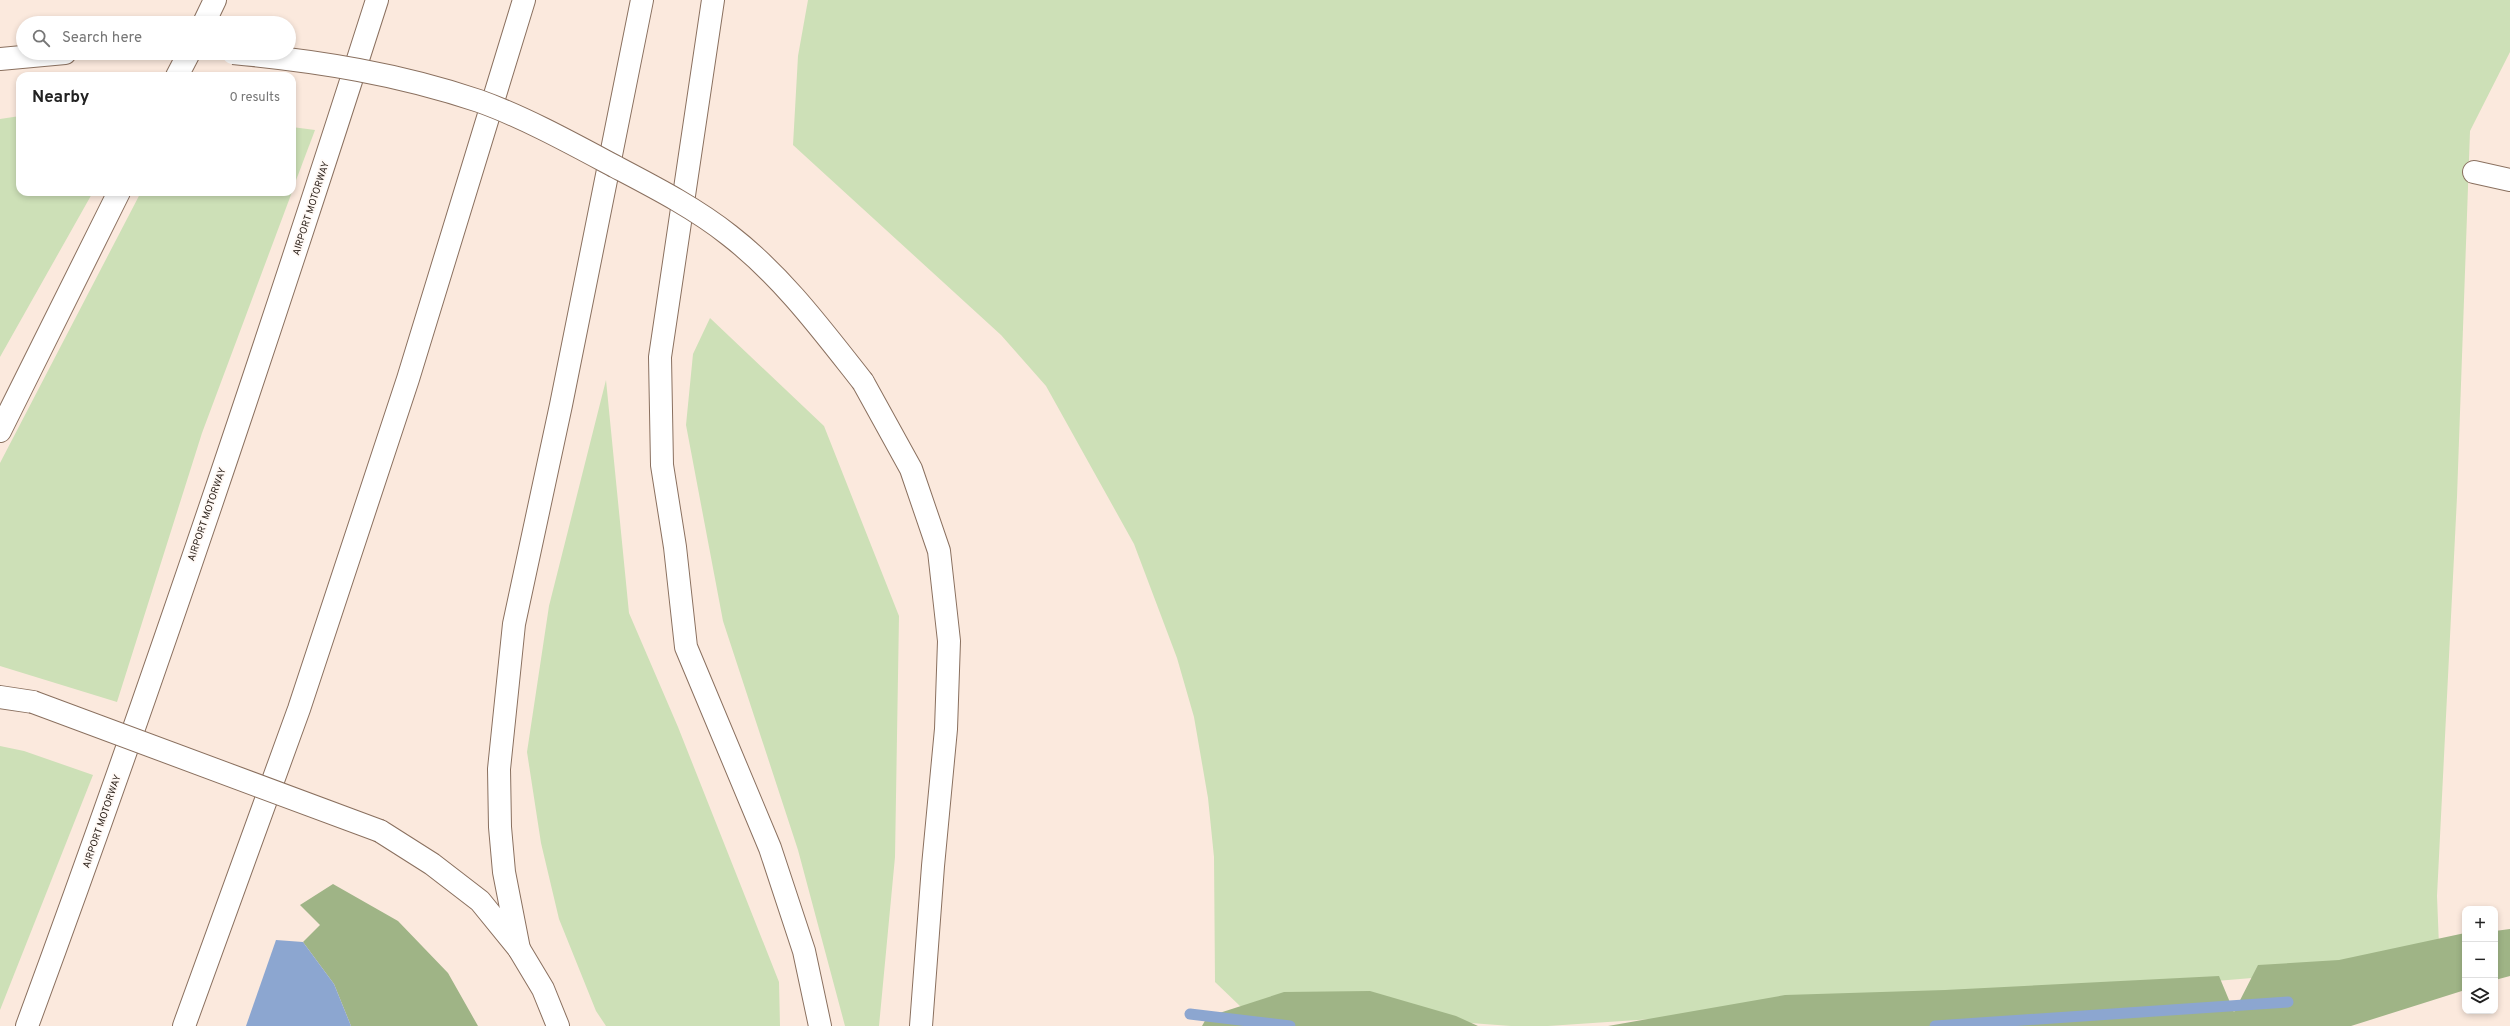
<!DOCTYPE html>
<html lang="en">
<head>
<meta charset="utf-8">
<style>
	body { margin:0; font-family:Overpass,sans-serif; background:#f6f6f6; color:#222 }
	.controls { position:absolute; right:12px; bottom:12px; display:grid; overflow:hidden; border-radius:8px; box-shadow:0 2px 6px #0003 }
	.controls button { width:36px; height:36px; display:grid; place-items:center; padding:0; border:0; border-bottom:1px solid #e0e0e0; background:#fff; color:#222; font:20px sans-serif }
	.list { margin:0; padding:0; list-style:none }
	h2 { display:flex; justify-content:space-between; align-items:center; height:52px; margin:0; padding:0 16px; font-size:17px }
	h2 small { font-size:13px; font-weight:400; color:#767676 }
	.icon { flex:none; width:22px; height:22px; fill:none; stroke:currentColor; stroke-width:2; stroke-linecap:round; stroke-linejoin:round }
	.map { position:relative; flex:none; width:2510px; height:1026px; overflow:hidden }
	.search { position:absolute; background:#fff; box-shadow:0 2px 6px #0003; left:16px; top:16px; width:280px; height:44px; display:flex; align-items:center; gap:10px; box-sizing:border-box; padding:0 14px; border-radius:22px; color:#767676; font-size:15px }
	.panel { position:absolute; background:#fff; box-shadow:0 2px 6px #0003; left:16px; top:72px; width:280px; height:124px; border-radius:12px }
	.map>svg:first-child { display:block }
	.green { fill:#cde0b7 }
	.forest { fill:#9fb486 }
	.water { fill:#8ca6d0 }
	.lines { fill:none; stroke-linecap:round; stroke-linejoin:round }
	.stream { stroke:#8ca6d0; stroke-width:11 }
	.minor-casing { stroke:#8a705f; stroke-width:24 }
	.major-casing { stroke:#8a705f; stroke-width:24 }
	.highway-casing { stroke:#8a705f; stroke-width:24 }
	.minor { stroke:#fff; stroke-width:22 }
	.major { stroke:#fff; stroke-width:22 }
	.highway { stroke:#fff; stroke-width:22 }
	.major-bridge-casing { stroke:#8a705f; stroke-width:24; stroke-linecap:butt }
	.highway-bridge-casing { stroke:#8a705f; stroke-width:24; stroke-linecap:butt }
	.major-bridge { stroke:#fff; stroke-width:22 }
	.highway-bridge { stroke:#fff; stroke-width:22 }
	.labels { text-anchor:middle; stroke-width:3.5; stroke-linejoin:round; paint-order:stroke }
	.street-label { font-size:10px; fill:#291e17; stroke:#fff9f5 }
</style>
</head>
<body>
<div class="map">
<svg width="2510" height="1026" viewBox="0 0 2510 1026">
	<rect width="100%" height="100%" fill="#fbe9dd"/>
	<!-- green -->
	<g class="green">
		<path d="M808,0H2510V52L2470,131L2457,497L2437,896L2439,946L2334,971L2204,982L1548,1026H1511L1240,1006L1215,982L1214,857L1208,798L1194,717L1177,658L1134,544L1046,386L1001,335L793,145L798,56Z"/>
		<path d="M20,116V192H93L0,357V119Z"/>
		<path d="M292,127L315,130L292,191Z"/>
		<path d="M141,192H292L202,433L117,702L0,666V463Z"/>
		<path d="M710,318L824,426L899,616L895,857L879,1026H845L798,850L723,621L686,425L693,354Z"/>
		<path d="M606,380L629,613L678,727L779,982L780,1026H606L596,1011L559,919L541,843L527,752L549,606Z"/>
		<path d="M0,746L24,751L93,775L0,1010Z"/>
	</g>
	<!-- forest -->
	<g class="forest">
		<path d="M333,884L398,921L448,973L478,1026H351L334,984L303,942L320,925L300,905Z"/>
		<path d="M2510,929V976L2495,980V931Z"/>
		<path d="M2465,933V990L2351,1026H1608L1785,995L1945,990L2219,976L2234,1012L2258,965L2339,960Z"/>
		<path d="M1370,991L1456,1016L1478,1026H1202L1207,1017L1284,992Z"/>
	</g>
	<!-- water -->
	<path class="water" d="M276,940L303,942L334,984L351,1026H246Z"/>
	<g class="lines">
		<!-- stream -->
		<g class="stream">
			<path d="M1190,1014L1290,1026"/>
			<path d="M1935,1026L2288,1002"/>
		</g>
		<defs>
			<path id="minor" d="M2474,172L2510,180"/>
			<g id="major">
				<path d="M0,697L33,702"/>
				<path d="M380,831L432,864L480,901L519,949L543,989L558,1026"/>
			</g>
			<g id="highway">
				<path d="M713,0L660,357L662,465L675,547L686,647L770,848L804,951L820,1026"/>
				<path d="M204,23L215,0"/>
				<path d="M0,59L65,53"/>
				<path d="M177,76L189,53"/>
				<path d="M863,382L911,469L939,551L949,641L946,729L933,866L921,1026"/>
				<path d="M0,431L119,192"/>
				<path d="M519,949L504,872L500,827L499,769L514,624L561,405L642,0"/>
				<path d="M27,1026C152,687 267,344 377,0"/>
				<path d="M184,1026L299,709L408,379L524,0"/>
			</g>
		</defs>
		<!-- minor casing -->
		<use href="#minor" class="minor-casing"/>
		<!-- major casing -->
		<use href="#major" class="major-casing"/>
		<!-- highway casing -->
		<use href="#highway" class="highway-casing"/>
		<!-- minor -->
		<use href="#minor" class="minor"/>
		<!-- major -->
		<use href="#major" class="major"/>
		<!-- highway -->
		<use href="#highway" class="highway"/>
		<defs>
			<path id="major-bridge" d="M33,702L380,831"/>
			<path id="highway-bridge" d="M233,53C318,61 399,74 479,101C524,117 573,144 616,167C654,187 695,208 729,235C782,276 822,330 863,382"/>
		</defs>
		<!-- major-bridge casing -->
		<use href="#major-bridge" class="major-bridge-casing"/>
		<!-- highway-bridge casing -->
		<use href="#highway-bridge" class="highway-bridge-casing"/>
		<!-- major-bridge -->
		<use href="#major-bridge" class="major-bridge"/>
		<!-- highway-bridge -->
		<use href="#highway-bridge" class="highway-bridge"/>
	</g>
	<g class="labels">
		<!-- street labels -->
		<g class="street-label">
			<text transform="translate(310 208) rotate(-72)" y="4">AIRPORT MOTORWAY</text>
			<text transform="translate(206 514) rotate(-71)" y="4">AIRPORT MOTORWAY</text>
			<text transform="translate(101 821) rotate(-71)" y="4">AIRPORT MOTORWAY</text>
		</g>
	</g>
</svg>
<div class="controls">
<button>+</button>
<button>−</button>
<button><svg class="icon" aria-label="layers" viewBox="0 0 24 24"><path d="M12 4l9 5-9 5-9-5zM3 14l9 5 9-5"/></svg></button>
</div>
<div class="search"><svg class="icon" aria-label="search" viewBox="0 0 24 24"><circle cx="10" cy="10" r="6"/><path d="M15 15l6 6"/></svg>Search here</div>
<section class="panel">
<h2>Nearby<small>0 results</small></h2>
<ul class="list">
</ul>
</section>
</div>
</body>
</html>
